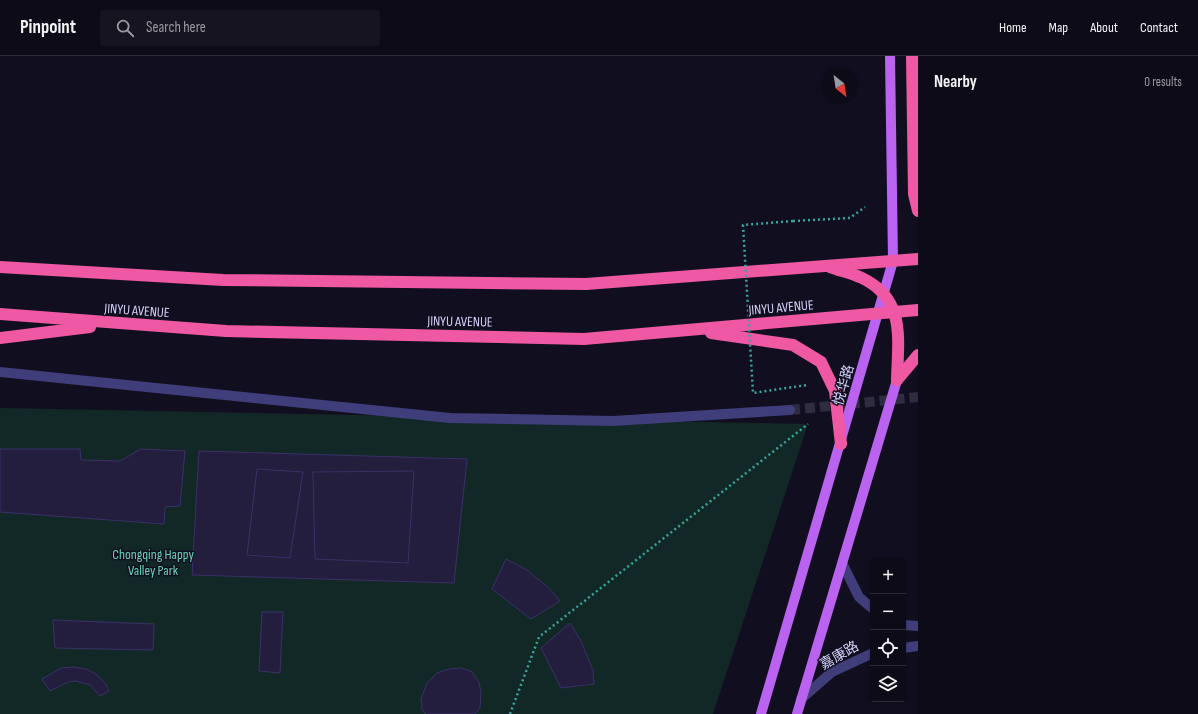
<!DOCTYPE html>
<html lang="en">
<head>
<meta charset="utf-8">
<style>
	body { margin:0; font-family:"Sofia Sans Condensed","Noto Sans SC",sans-serif; background:#161420; color:#f1f3f6 }
	.controls { position:absolute; right:12px; bottom:12px; display:grid; overflow:hidden; border-radius:4px; box-shadow:0 1px 3px #0004 }
	.controls button { width:36px; height:36px; display:grid; place-items:center; padding:0; border:0; border-bottom:1px solid #2d2b36; background:#0d0b17; color:#f1f3f6; font:20px sans-serif }
	.compass { position:absolute; left:822px; top:12px; width:36px; height:36px; border-radius:50%; background:#0d0b17; box-shadow:0 1px 3px #0004; rotate:150deg }
	.list { margin:0; padding:0; list-style:none }
	h2 { display:flex; justify-content:space-between; align-items:center; height:52px; margin:0; padding:0 16px; font-size:17px }
	h2 small { font-size:13px; font-weight:400; color:#9a9ba1 }
	.icon { flex:none; width:22px; height:22px; fill:none; stroke:currentColor; stroke-width:2; stroke-linecap:round; stroke-linejoin:round }
	.map { position:relative; flex:none; width:918px; height:658px; overflow:hidden }
	header { display:flex; align-items:center; gap:24px; box-sizing:border-box; height:56px; padding:0 20px; background:#0d0b17; border-bottom:1px solid #2d2b36 }
	header strong { font-size:19px }
	nav { display:flex; gap:22px; margin-inline-start:auto; font-size:14px }
	.search { width:280px; height:36px; background:#161420; display:flex; align-items:center; gap:10px; box-sizing:border-box; padding:0 14px; border-radius:4px; color:#9a9ba1; font-size:15px }
	main { display:flex }
	aside { flex:1; background:#0d0b17 }
	.map>svg:first-child { display:block }
	.green { fill:#122827 }
	.building { fill:#231d3e; stroke:#3b3168 }
	.lines { fill:none; stroke-linecap:round; stroke-linejoin:round }
	.minor-tunnel { stroke:#2e2c40; stroke-width:10; stroke-dasharray:10 5; stroke-linecap:butt }
	.path { stroke:#39a69e; stroke-width:2.5; stroke-dasharray:2 3; stroke-linecap:butt }
	.minor { stroke:#3f3e7a; stroke-width:10 }
	.major { stroke:#b963f0; stroke-width:10 }
	.highway { stroke:#ef58a3; stroke-width:12 }
	.path-bridge { stroke:#39a69e; stroke-width:2.5; stroke-dasharray:2 3; stroke-linecap:butt }
	.labels { text-anchor:middle; stroke-width:3; stroke-linejoin:round; paint-order:stroke }
	.street-label { font-size:14px; fill:#d5d1fb; stroke:#110f1f }
	.park-label { font-size:14px; fill:#65d3b6; stroke:#110f1f }
</style>
</head>
<body>
<header>
<strong>Pinpoint</strong>
<div class="search"><svg class="icon" aria-label="search" viewBox="0 0 24 24"><circle cx="10" cy="10" r="6"/><path d="M15 15l6 6"/></svg>Search here</div>
<nav><a>Home</a><a>Map</a><a>About</a><a>Contact</a></nav>
</header>
<main>
<div class="map">
<svg width="918" height="658" viewBox="0 0 918 658">
	<rect width="100%" height="100%" fill="#110f1f"/>
	<!-- green -->
	<path class="green" d="M0,352L808,368L713,658H0Z"/>
	<!-- building -->
	<g class="building">
		<path d="M0,393H80L81,404L120,405L141,393L185,395L180,450L165,451L164,468L0,456Z"/>
		<path d="M199,395L467,403L454,527L192,519Z"/>
		<path d="M257,413L303,416L290,502L247,499Z"/>
		<path d="M414,415L408,507L315,503L313,416Z"/>
		<path d="M506,503L527,514L550,533L560,545L531,563L492,533Z"/>
		<path d="M262,556H283L280,617L259,615Z"/>
		<path d="M53,564L154,568L153,594L55,592Z"/>
		<path d="M570,567L581,585L593,614L594,628L561,632L541,592Z"/>
		<path d="M73,611L86,613L96,618L105,627L109,635L100,640L90,629L76,625L68,626L50,635L42,623L61,612Z"/>
		<path d="M461,612L471,615L479,626L481,637L480,652L475,658H426L422,654L421,643L427,627L437,617L449,613Z"/>
	</g>
	<g class="lines">
		<!-- minor-tunnel -->
		<path class="minor-tunnel" d="M790,354L918,341"/>
		<!-- path -->
		<g class="path">
			<path d="M793,165L850,162L865,151"/>
			<path d="M510,658L539,581L808,368"/>
		</g>
		<!-- minor -->
		<g class="minor">
			<path d="M0,316L450,362L613,365L790,354"/>
			<path d="M842,507L859,541L873,553"/>
			<path d="M903,569L918,570"/>
			<path d="M903,592L918,590"/>
			<path d="M801,643L832,616L873,597"/>
		</g>
		<!-- major -->
		<g class="major">
			<path d="M761,658L893,205L890,0"/>
			<path d="M797,658L897,324"/>
		</g>
		<!-- highway -->
		<g class="highway">
			<path d="M912,0L914,138L918,155"/>
			<path d="M0,211L223,224L586,228L918,203"/>
			<path d="M830,211C841,215 852,217 862,222C906,243 898,283 897,324"/>
			<path d="M0,258L226,275L584,283L918,254"/>
			<path d="M711,277L793,289L821,306L835,335L841,388"/>
			<path d="M0,282L90,271"/>
			<path d="M897,324L918,299"/>
		</g>
		<!-- path-bridge -->
		<path class="path-bridge" d="M793,165L743,169L753,337L807,329"/>
	</g>
	<g class="labels">
		<!-- street labels -->
		<g class="street-label">
			<text transform="translate(781 251) rotate(-5)" y="5">JINYU AVENUE</text>
			<text transform="translate(137 254) rotate(4)" y="5">JINYU AVENUE</text>
			<text transform="translate(460 265) rotate(1)" y="5">JINYU AVENUE</text>
			<text transform="translate(843 329) rotate(-74)" y="5">悦华路</text>
			<text transform="translate(839 599) rotate(-30)" y="5">嘉康路</text>
		</g>
		<!-- park labels -->
		<g class="park-label">
			<text x="153" y="503">Chongqing Happy<tspan x="153" dy="16">Valley Park</tspan></text>
		</g>
	</g>
</svg>
<div class="controls">
<button>+</button>
<button>−</button>
<button><svg class="icon" aria-label="locate" viewBox="0 0 24 24"><circle cx="12" cy="12" r="6"/><path d="M12 2v4M12 18v4M2 12h4M18 12h4"/></svg></button>
<button><svg class="icon" aria-label="layers" viewBox="0 0 24 24"><path d="M12 4l9 5-9 5-9-5zM3 14l9 5 9-5"/></svg></button>
</div>
<svg class="compass" viewBox="-18 -18 36 36"><path d="M0-13l5 13h-10z" fill="#e53935"/><path d="M0 13l5-13h-10z" fill="#9a9ba1"/></svg>
</div>
<aside>
<h2>Nearby<small>0 results</small></h2>
<ul class="list">
</ul>
</aside>
</main>
</body>
</html>
